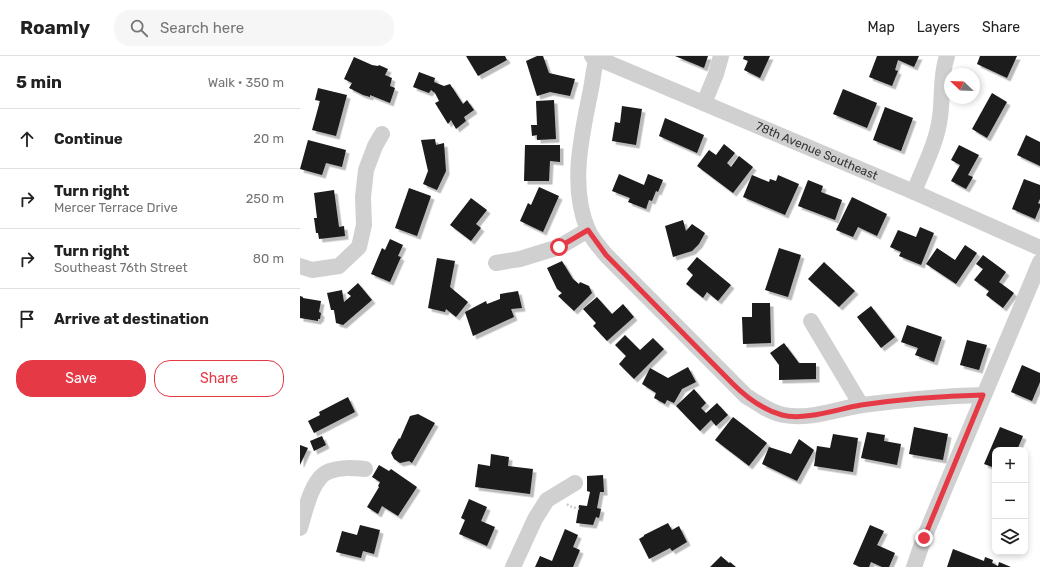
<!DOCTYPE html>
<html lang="en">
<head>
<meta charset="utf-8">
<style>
	body { margin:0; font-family:Rubik,sans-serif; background:#f6f6f6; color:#222 }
	.controls { position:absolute; right:12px; bottom:12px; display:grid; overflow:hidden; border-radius:8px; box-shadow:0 2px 6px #0003 }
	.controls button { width:36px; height:36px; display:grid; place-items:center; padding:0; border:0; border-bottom:1px solid #e0e0e0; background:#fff; color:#222; font:20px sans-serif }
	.compass { position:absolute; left:644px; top:12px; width:36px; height:36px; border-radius:50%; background:#fff; box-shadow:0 2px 6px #0003; rotate:293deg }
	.stop { position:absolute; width:12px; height:12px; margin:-9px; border:3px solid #e63946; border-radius:50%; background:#fff }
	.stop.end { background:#e63946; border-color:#fff; box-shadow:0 1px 4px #0008 }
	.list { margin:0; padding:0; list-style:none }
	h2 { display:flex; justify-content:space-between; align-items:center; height:52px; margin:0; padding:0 16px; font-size:17px }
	h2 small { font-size:13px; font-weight:400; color:#767676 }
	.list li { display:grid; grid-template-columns:26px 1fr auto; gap:12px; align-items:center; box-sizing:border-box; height:60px; padding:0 16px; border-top:1px solid #e0e0e0 }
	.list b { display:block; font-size:15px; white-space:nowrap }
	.list p { margin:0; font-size:13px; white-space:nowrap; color:#767676 }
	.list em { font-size:13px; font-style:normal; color:#767676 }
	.actions { display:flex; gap:8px; padding:12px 16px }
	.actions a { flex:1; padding:9px 0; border:1px solid #e63946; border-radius:16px; text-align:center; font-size:14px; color:#e63946 }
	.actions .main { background:#e63946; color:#fff }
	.icon { flex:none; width:22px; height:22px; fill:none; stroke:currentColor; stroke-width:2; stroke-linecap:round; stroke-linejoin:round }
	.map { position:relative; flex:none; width:740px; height:511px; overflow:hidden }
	header { display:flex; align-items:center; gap:24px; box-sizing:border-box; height:56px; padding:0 20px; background:#fff; border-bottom:1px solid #e0e0e0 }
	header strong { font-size:19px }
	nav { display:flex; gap:22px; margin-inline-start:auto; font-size:14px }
	.search { width:280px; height:36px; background:#f6f6f6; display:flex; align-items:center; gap:10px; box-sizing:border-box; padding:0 14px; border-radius:16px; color:#767676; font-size:15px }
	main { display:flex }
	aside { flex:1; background:#fff }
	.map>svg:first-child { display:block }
	.building { fill:#1a1a1a; filter:url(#shadow) }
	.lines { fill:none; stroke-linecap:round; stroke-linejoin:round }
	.path { stroke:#cdcdcd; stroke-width:2.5; stroke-dasharray:2 2; stroke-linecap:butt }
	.minor { stroke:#d0d0d0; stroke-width:16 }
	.route { stroke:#e63946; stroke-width:5 }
	.labels { text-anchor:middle; stroke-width:4; stroke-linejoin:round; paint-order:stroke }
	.street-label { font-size:12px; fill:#333; stroke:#fff }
</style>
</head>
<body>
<header>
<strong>Roamly</strong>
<div class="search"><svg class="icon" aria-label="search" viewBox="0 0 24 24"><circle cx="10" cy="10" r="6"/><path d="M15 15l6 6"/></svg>Search here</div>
<nav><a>Map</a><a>Layers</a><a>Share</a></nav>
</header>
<main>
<aside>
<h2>5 min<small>Walk · 350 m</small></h2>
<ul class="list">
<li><svg class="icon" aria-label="ahead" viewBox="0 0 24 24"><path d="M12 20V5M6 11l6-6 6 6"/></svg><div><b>Continue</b></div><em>20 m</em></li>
<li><svg class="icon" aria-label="right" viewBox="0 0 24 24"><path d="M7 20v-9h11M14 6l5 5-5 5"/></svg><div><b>Turn right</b><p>Mercer Terrace Drive</p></div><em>250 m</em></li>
<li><svg class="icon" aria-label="right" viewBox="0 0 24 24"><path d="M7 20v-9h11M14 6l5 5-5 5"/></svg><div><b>Turn right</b><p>Southeast 76th Street</p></div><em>80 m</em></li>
<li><svg class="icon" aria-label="arrive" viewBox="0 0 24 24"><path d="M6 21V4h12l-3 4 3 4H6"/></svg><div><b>Arrive at destination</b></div></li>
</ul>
<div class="actions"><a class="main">Save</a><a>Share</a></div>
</aside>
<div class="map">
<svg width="740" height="511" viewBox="0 0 740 511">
	<defs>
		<filter id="shadow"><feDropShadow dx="3.5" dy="3.5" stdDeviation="0" flood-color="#0004"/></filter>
	</defs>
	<rect width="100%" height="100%" fill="#fff"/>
	<!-- building -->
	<g class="building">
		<path d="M166,0H205L207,4L178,20Z"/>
		<path d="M237,0H243L249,17L275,23L270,40L250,36L237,40L226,5Z"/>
		<path d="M375,0H408L404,12Z"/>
		<path d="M444,0H470L460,22L444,14L448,5L443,3Z"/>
		<path d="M577,0H619L614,11L598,4L595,14L598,15L592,30L569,21Z"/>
		<path d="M680,0H717L707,22L677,8Z"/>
		<path d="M54,1L72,9L78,10L79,9L88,13L85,19L92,22L90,30L95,32L90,47L70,39V41L63,39L49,32L52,27L44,23Z"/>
		<path d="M119,16L135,22L134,26L144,30L150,28L163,48L167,44L174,54L164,61L166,65L156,73L151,64L148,68L135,47L139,45L135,37L131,34L129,37L113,31Z"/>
		<path d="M18,32L47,39L36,80L12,74L20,45L15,44Z"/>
		<path d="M543,33L577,47L567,72L533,58Z"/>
		<path d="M692,37L707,46L687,82L672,73Z"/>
		<path d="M254,44L256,83L237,84V79L232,80L231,69H237L236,45Z"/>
		<path d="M322,50L342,53L336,89L312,85L315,66L320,67Z"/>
		<path d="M585,51L613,62L601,95L573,84Z"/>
		<path d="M365,62L404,79L397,97L359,80Z"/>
		<path d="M726,79L740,86V110L717,99Z"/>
		<path d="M135,83L136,89L144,87L146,115L137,134L123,128L128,115L121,84Z"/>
		<path d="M8,84L46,94L42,111L26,107L22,119L0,113Z"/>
		<path d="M424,88L435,97L427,107L431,111L439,100L453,111L433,137L397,110L409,94L416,99Z"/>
		<path d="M225,89H260V106L250,105L249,125H224Z"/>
		<path d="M659,89L679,99L668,119L673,121L666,133L651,125L660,109L651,104Z"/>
		<path d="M319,118L344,129L348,118L363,124L358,136L356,135L352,145L349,144L346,153L328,146L330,142L312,135Z"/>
		<path d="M452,119L469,126L470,123L476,125L478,119L499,128L485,159L443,141Z"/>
		<path d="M724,123L740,129V143L738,147L740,148V151L735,163L712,153Z"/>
		<path d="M508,124L523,130L521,136L542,144L535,164L498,150Z"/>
		<path d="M239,131L259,140L243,176L220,165L228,147L231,149Z"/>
		<path d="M109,132L131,140L117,180L95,172Z"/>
		<path d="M34,134L39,171L44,170L45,180L19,183L18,177H16L14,162H17L14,137Z"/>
		<path d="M552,141L587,158L577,180L558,171L553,181L536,174Z"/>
		<path d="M171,142L187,154L176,168L181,172L171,185L150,169Z"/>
		<path d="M383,164L386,175L392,168L405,177L399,188L392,195L373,201L365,170Z"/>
		<path d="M620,171L634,177L621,209L599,200L601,196L590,191L598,174L616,181Z"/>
		<path d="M90,183L103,189L98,200L101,201L90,226L71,218L82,192L85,194Z"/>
		<path d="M665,189L677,197L656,228L626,208L637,192L655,204Z"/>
		<path d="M479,192L501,199L488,241L465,234Z"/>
		<path d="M683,199L706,216L699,226L714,237L703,252L686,239L689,235L674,224L683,213L676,208Z"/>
		<path d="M397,201L431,229L418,245L407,236L403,242L386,228L393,219L387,213Z"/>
		<path d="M137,202L155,205L150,231L168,246L156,261L146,253L145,256L128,252Z"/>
		<path d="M262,205L273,223L279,228L280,226L289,230L292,237L274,255L258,240L262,237L257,233L247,212Z"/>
		<path d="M524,206L555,235L539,251L508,223Z"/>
		<path d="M58,227L72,244L43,269L36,267L34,254H31L27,237L42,234L44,246L51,240L47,237Z"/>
		<path d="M218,235L222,252L211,253L214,261L173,280L165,256L186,245L187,248L200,243V238Z"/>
		<path d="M0,240L3,241V242L21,245L19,256L21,257L20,263H18V265L0,262Z"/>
		<path d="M297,241L312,258L323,248L334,261L307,285L293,270L296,267L283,253Z"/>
		<path d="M452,247H470L471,287L443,288L442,261H452Z"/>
		<path d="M571,250L595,281L581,292L557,261Z"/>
		<path d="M607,269L642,281L634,306L615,299L618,292L601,286Z"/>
		<path d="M325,279L340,294L353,282L364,293L334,323L319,308L326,300L315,289Z"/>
		<path d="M667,284L687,289L679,314L660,309Z"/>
		<path d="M484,287L499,307H516V323L479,324V309L470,297Z"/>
		<path d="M722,309L740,317V326L732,345L711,336Z"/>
		<path d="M388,311L396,326L382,333L374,347L367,344L365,348L354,342L356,337L342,328L350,312L368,322Z"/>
		<path d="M394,333L406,347L401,352L406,357L417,347L428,359L416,370L411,364L400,375L376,350Z"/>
		<path d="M48,341L55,356L14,377L8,365L20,359L19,356Z"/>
		<path d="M118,358L135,367L112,407L109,405L100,407L94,403L91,397L99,382L100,383L110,360Z"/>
		<path d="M433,361L467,387L449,410L415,384Z"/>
		<path d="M614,371L648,378L643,404L609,398Z"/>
		<path d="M700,371L723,380L717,394H695V412L684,408Z"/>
		<path d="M567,376L585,379L584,385L601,388L597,409L561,402Z"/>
		<path d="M533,378L558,382L553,416L514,410L517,390L530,392Z"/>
		<path d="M22,380L26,389L14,395L10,385Z"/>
		<path d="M499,383L514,394L497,425L462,408L469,391L491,398Z"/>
		<path d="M0,389L8,392L0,409Z"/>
		<path d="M191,398L209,401L208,410L233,413L230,438L175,431L178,408L190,410Z"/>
		<path d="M79,409L89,415L91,413L117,431L98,460L82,450L78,458L67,451L79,431L78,430L80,426L72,421Z"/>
		<path d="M303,419L304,436H300L297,452L301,453L299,462L296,461L293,469L276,467L279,449L287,450L290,436L287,435V420Z"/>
		<path d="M169,443L187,451L181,465L195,471L187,490L159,478L165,464L161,462Z"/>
		<path d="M368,467L372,474L379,470L387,486L372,495L370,492L349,503L339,483L344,480V479Z"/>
		<path d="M60,469L80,474L74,498L63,495L61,502L36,496L42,475L57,479Z"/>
		<path d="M570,469L584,475L577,489L595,497L589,511H582L571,506L569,511H560L553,508Z"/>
		<path d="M265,473L278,479L273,491L280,494L273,511H235L240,500L252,505Z"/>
		<path d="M653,493L684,505L685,501L693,504L692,507L698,510L699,506L711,511H647Z"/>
		<path d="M421,500L429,507L430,506L436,511H410Z"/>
	</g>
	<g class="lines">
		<!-- path -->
		<path class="path" d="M267,448L269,450L279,453"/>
		<!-- minor -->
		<g class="minor">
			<path id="s1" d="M292,0L614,136L740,192"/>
			<path d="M297,0C294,11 293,22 291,33C282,78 269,130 288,174C292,183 299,191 306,199L446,340C458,347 470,357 484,359C509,364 537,353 562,349C602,344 643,340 683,339"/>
			<path d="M404,47L416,18L421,0"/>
			<path d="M614,136C623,112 637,87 640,61C643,41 640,20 647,0"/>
			<path d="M196,207L220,203L259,191L288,174"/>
			<path d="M0,210L12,214L39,210L59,191L64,169L63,141L66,114L75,90L82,78"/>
			<path d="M511,265L561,349"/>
			<path d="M0,472C5,456 12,420 30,415C41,411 53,412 65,413"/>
			<path d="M213,511L235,463L247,444L275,427"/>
			<path d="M614,511L624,482L740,206"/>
		</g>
	</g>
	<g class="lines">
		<!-- route -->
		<path class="route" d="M259,191L288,174L306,199L433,328C447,342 464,354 482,359C504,365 538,353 561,349C602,343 642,340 683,339L624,482"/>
	</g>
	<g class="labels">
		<!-- street labels -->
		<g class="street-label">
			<text dy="4" stroke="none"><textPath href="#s1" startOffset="244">78th Avenue Southeast</textPath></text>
		</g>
	</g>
</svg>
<div class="controls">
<button>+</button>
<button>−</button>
<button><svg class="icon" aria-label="layers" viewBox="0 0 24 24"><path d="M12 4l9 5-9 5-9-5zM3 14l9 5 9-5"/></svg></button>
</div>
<svg class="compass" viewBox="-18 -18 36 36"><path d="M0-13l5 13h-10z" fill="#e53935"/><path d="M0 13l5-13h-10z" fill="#767676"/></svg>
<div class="stop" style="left:259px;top:191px"></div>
<div class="stop end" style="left:624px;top:482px"></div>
</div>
</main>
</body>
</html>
